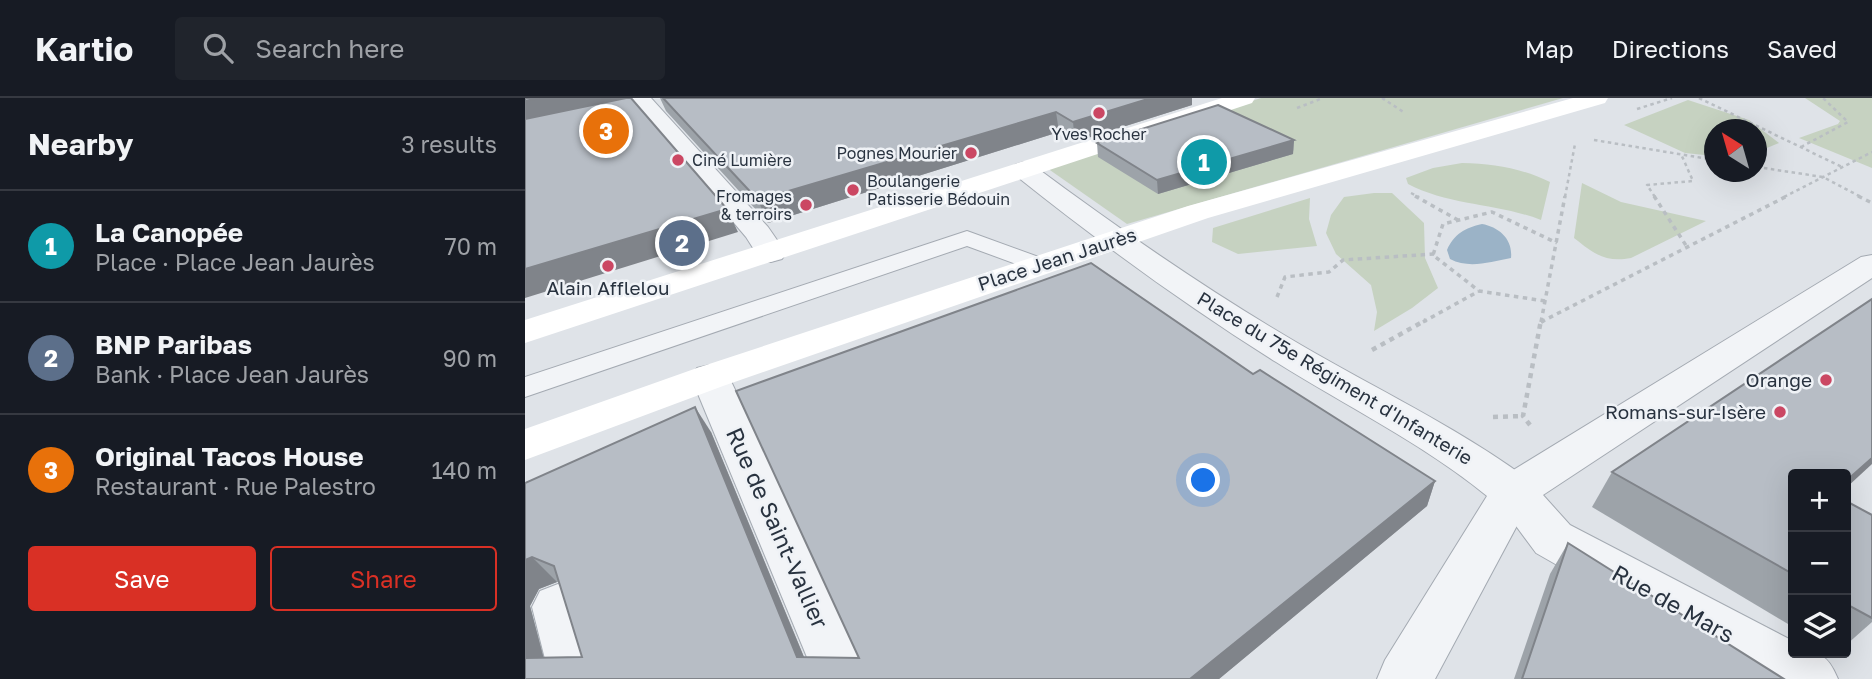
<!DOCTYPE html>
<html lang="en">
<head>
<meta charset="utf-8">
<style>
	body { margin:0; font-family:"Golos Text",sans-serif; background:#20242c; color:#f1f3f6 }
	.controls { position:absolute; right:21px; bottom:21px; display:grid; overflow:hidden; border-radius:7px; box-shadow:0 7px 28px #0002 }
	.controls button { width:63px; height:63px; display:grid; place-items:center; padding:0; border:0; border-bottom:2px solid #363941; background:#171b24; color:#f1f3f6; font:35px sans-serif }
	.compass { position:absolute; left:1179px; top:21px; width:63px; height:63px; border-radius:50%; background:#171b24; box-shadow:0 7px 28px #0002; rotate:323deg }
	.you { position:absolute; left:679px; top:383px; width:24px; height:24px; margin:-18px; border:5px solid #fff; border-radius:50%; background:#1a73e8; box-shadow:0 0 0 10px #1a73e833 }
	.badge { display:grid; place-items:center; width:46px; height:46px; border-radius:50%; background:#d93025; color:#fff; font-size:23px; font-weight:700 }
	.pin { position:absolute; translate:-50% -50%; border:4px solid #fff; box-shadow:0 2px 7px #0006 }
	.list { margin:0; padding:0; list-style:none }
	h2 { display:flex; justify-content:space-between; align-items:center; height:91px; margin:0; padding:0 28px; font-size:30px }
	h2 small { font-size:23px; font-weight:400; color:#9ea1a6 }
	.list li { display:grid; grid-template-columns:46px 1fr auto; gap:21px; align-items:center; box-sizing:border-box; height:112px; padding:0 28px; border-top:2px solid #363941 }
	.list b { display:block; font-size:26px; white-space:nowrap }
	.list p { margin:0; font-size:23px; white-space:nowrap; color:#9ea1a6 }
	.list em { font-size:23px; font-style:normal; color:#9ea1a6 }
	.actions { display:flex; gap:14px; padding:21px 28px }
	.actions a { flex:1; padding:16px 0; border:2px solid #d93025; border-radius:7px; text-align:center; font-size:24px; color:#d93025 }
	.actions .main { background:#d93025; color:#fff }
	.icon { flex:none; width:38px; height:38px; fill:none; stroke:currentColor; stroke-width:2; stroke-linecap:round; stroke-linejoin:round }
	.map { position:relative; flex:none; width:1347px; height:581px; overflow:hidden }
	header { display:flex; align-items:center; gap:42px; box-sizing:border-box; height:98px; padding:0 35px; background:#171b24; border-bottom:2px solid #363941 }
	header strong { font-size:33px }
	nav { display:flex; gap:38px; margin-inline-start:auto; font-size:24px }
	.search { width:490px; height:63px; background:#20242c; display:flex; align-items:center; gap:18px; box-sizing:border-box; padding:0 24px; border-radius:7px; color:#9ea1a6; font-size:26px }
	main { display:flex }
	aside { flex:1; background:#171b24 }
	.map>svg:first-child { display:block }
	.green { fill:#c6d2c1 }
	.water { fill:#9bb3c7 }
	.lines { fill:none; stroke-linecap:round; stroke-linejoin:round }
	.service-casing { stroke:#a4aab2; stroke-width:2 }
	.minor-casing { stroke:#a4aab2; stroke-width:2 }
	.tertiary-casing { stroke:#a4aab2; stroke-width:2 }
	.path-far2 { stroke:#b9bec3; stroke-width:2.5; stroke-dasharray:3.5 3.5; stroke-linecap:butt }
	.path-far1 { stroke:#b9bec3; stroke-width:3.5; stroke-dasharray:4.5 4.5; stroke-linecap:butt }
	.path { stroke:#b9bec3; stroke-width:4.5; stroke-dasharray:5 5; stroke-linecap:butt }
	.service { fill:#f2f4f7; fill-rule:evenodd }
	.minor { fill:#f2f4f7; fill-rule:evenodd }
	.tertiary { fill:#f2f4f7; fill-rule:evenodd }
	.secondary { fill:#fff; fill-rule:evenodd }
	.wall { fill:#9da3a9; fill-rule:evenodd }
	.shaded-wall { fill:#80848a }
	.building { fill:#b7bdc5; stroke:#80848a; stroke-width:2 }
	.poi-dot { fill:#cb4763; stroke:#eff2f6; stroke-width:2.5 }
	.labels { text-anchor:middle; stroke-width:5; stroke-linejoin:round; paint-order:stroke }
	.far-poi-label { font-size:16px; fill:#28323f; stroke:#eff2f6; text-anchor:end }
	.street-label { font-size:19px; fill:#28323f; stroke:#eff2f6 }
	.poi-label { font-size:19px; fill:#28323f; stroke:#eff2f6; text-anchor:end }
	.near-street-label { font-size:23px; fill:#28323f; stroke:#eff2f6 }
</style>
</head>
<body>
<header>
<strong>Kartio</strong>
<div class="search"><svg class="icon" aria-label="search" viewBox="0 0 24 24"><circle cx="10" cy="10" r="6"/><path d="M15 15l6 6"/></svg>Search here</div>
<nav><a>Map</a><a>Directions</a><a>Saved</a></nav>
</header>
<main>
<aside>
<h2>Nearby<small>3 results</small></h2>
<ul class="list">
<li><span class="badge" style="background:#0f9aa8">1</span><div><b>La Canopée</b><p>Place · Place Jean Jaurès</p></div><em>70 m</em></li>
<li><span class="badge" style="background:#5c6f8a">2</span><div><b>BNP Paribas</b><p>Bank · Place Jean Jaurès</p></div><em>90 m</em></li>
<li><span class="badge" style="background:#e8710a">3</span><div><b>Original Tacos House</b><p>Restaurant · Rue Palestro</p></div><em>140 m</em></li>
</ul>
<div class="actions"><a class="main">Save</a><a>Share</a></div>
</aside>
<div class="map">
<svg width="1347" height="581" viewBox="0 0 1347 581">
	<rect width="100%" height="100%" fill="#dfe3e8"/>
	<!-- green -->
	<g class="green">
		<path d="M736,0H1038L602,126L522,70Z"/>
		<path d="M1280,0H1347V70L1274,40L1313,26L1315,23Z"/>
		<path d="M1163,2L1224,22L1254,45L1232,54V32H1190L1189,58L1160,55L1099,27Z"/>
		<path d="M937,65C969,66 996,70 1025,84L1016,122C972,105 925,108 883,86L881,80L908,70Z"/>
		<path d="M1057,85L1096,104L1181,123L1106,160C1080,165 1068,155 1049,140Z"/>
		<path d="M849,95H867L899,125L900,160L913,190L887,210L849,233L852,214L846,187L811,156L801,135L806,117L819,99Z"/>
		<path d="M785,100L784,121L792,148L713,156L687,144L688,130Z"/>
	</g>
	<!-- water -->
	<path class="water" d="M957,126C974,129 988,141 986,160C965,164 944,171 925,161L922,152C929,136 940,130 957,126Z"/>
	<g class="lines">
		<defs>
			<path id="service" d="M442,133L522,162L525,167L522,172L513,174L442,148L0,299V279Z"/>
			<g id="minor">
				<path d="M103,0H126L243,129L261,155L257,161L246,164L235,161L221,139Z"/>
				<path d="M1347,157V180L1018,397L1045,427L1268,543V555C1296,555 1302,555 1313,581H1232L1011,455L966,394L972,382L1336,159Z"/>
				<path d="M185,267L198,270L204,279L347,581H291L166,279L172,270Z"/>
				<path d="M33,486L51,493L81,581H25L7,509L15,493Z"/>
			</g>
			<path id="tertiary" d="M499,64L508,67C594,131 683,193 776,247C853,292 932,329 1004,382L1010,394L910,581H852L860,562L962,398C897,345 821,308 751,264C660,207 574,144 490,77L486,72L490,67Z"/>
		</defs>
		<!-- service casing -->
		<use href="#service" class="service-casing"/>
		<!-- minor casing -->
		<use href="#minor" class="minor-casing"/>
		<!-- tertiary casing -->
		<use href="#tertiary" class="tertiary-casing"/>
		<!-- path-far2 -->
		<g class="path-far2">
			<path d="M857,0L880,15"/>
			<path d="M1174,0L1317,69"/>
			<path d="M772,10L798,0"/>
			<path d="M1112,11L1147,0"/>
			<path d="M1069,42L1190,62"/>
			<path d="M1276,49L1323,24L1298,0"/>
			<path d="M1232,69L1298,79L1336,99"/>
			<path d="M886,95L894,99"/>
			<path d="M1040,99L1050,46"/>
			<path d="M1130,99L1122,87L1168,83L1156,56"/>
			<path d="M1259,99L1347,54"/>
		</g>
		<!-- path-far1 -->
		<g class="path-far1">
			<path d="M890,98L933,122"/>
			<path d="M1129,98L1162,149"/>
			<path d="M1333,98L1347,105"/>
			<path d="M752,199L760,179L804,174L818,162L909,156"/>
			<path d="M1020,203L954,193L908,157L918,126L967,114L1032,145"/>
			<path d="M898,224L954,193"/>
			<path d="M1016,224L1262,98"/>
			<path d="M1016,224L1040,98"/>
		</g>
		<!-- path -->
		<g class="path">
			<path d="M1016,224L1019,222"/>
			<path d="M847,252L901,222"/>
			<path d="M968,319L998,318"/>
			<path d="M1005,327L998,318L1016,222"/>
		</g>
		<!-- service -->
		<use href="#service" class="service"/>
		<!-- minor -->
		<use href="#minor" class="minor"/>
		<!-- tertiary -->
		<use href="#tertiary" class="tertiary"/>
		<!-- secondary -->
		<g class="secondary">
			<path d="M697,0H730L727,5L0,245V222Z"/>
			<path d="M1048,0H1083L1080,5L683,120L198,288L0,362V331L172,270L663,108Z"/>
		</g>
	</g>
	<!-- wall -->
	<g class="wall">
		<path d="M135,0H667V7L550,44L534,34L243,125L141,13Z"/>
		<path d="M769,42L768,56L633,96L573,59L572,45Z"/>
		<path d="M728,276L910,383L902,408L694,581H0V385L186,334L279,559L334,560ZM32,484H34L57,559L19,560L5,508L14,491Z"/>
		<path d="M1087,374L1268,376V529L1067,409Z"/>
		<path d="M1321,403L1347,417V524L1321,547Z"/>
		<path d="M1043,445L1259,581H989L1025,476Z"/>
	</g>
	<!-- shaded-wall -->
	<g class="shaded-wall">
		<path d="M14,0H101L0,25V3Z"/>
		<path d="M626,0H667V7L550,44L548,24Z"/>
		<path d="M531,14L534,34L243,125L233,102Z"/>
		<path d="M769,42L768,56L633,96L632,82Z"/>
		<path d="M202,111L213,134L0,200V171Z"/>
		<path d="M170,309L186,334L288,581L272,559Z"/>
		<path d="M1347,360V366L1321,390V383Z"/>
		<path d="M910,383L902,408L694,581H665Z"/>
		<path d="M7,459L32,484L14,491L5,508L24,581L0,564V462Z"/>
	</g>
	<!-- building -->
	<g class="building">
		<path d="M0,0H14L0,3Z"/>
		<path d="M101,0H106L202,111L0,171V21Z"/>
		<path d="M138,0H626L548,24L531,14L233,102Z"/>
		<path d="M693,7L769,42L632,82L572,45Z"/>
		<path d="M566,165L728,276L735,272L910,383L665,581H0V560L57,559L29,468L7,459L0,462V385L170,309L272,559L334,560L211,293Z"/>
		<path d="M1347,201V360L1321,383V376H1268V476L1087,374Z"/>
		<path d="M1321,403L1347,417V520L1321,506Z"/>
		<path d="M1043,445L1259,581H997Z"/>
	</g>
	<!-- markers -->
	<g class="poi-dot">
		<circle cx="574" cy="15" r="7"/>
		<circle cx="446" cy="55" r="7"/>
		<circle cx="153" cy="62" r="7"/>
		<circle cx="328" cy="92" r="7"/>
		<circle cx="281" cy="107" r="7"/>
		<circle cx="83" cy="168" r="7"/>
		<circle cx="1301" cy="282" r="7"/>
		<circle cx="1255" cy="314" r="7"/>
	</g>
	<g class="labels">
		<!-- far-poi labels -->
		<g class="far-poi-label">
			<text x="574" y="42" text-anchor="middle">Yves Rocher</text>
			<text x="432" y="61">Pognes Mourier</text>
			<text x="167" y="68" text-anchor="start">Ciné Lumière</text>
			<text x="342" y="89" text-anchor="start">Boulangerie<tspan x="342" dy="18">Patisserie Bédouin</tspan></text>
			<text x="267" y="104">Fromages<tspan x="267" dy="18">&amp; terroirs</tspan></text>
		</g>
		<!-- street labels -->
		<g class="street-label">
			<text transform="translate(532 161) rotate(-18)" y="7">Place Jean Jaurès</text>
			<text transform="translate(810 280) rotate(31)" y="7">Place du 75e Régiment d'Infanterie</text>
		</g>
		<!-- poi labels -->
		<g class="poi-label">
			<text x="83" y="197" text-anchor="middle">Alain Afflelou</text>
			<text x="1287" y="289">Orange</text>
			<text x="1241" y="321">Romans-sur-Isère</text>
		</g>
		<!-- near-street labels -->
		<g class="near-street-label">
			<text transform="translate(252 430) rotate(66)" y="8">Rue de Saint-Vallier</text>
			<text transform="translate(1148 506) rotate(29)" y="8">Rue de Mars</text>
		</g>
	</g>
</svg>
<div class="controls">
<button>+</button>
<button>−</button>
<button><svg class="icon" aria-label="layers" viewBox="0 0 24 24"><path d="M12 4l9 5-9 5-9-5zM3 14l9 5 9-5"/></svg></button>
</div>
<svg class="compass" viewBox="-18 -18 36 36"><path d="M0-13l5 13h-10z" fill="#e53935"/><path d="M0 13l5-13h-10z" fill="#9ea1a6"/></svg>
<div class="you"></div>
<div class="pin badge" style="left:679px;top:64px;background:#0f9aa8">1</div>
<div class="pin badge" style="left:157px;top:145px;background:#5c6f8a">2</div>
<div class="pin badge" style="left:81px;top:33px;background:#e8710a">3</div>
</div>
</main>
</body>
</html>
